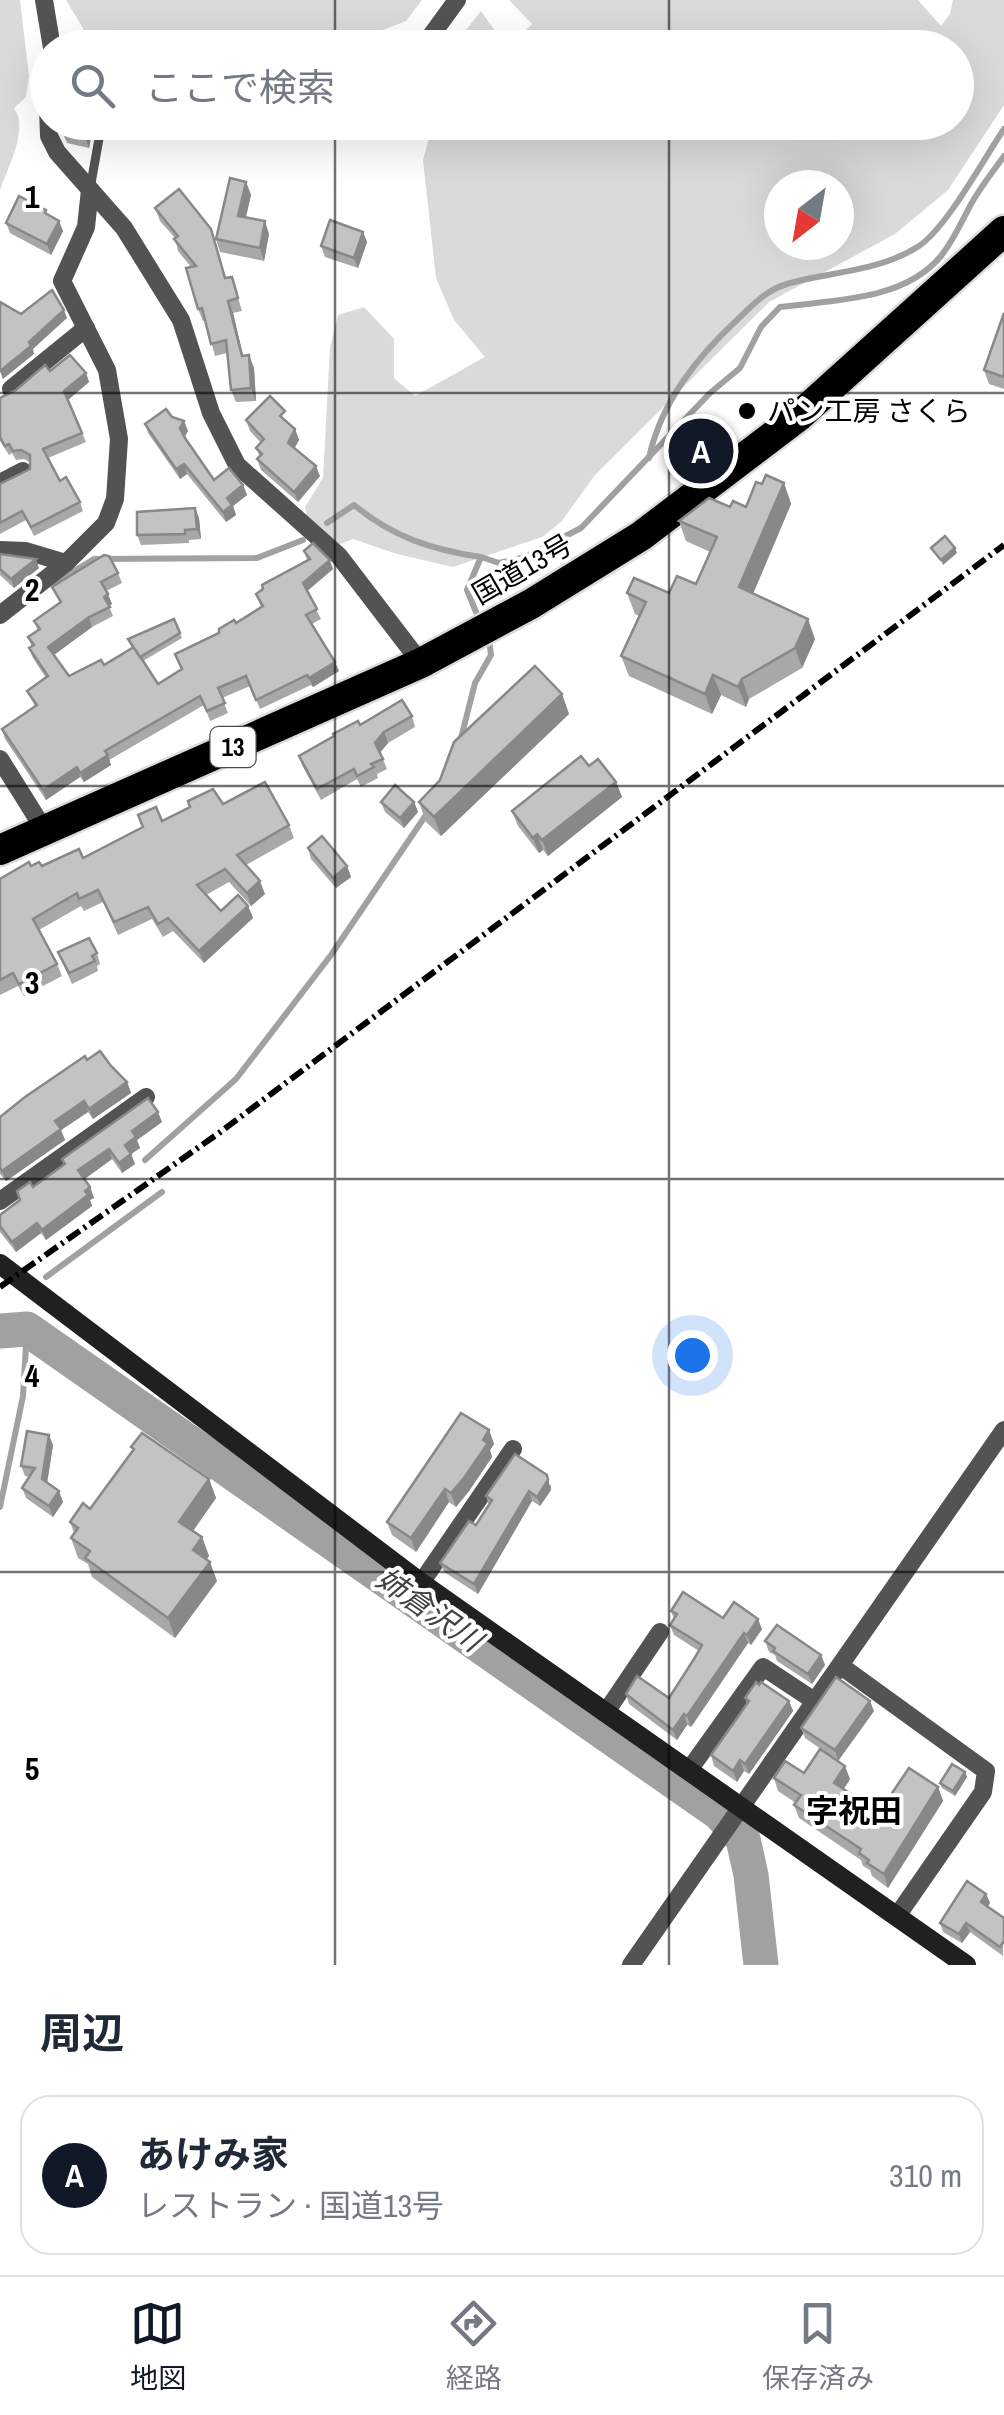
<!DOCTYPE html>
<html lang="ja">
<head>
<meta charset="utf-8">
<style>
	body { margin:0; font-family:"Archivo Narrow","Noto Sans JP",sans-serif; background:#f2f2f3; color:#1f2937 }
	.compass { position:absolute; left:764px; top:170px; width:90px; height:90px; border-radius:50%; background:#fff; box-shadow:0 10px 40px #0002; rotate:211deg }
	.you { position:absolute; left:692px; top:1355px; width:35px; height:35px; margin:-25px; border:8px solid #fff; border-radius:50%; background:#1a73e8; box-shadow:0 0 0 15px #1a73e833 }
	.badge { display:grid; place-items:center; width:65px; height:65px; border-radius:50%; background:#111827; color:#fff; font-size:32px; font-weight:700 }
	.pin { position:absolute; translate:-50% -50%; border:5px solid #fff; box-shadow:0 2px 10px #0006 }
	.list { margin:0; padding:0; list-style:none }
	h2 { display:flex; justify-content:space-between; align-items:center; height:130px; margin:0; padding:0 40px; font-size:42px }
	h2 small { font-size:32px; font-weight:400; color:#747a83 }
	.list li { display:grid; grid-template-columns:65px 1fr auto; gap:30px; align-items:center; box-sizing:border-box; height:160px; margin:0 20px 20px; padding:0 20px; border:2px solid #e0e1e3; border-radius:30px }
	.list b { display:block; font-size:38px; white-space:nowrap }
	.list p { margin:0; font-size:32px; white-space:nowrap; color:#747a83 }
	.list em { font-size:32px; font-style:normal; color:#747a83 }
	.icon { flex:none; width:55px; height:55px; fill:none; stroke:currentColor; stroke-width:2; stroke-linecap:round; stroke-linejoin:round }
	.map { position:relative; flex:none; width:1004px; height:1965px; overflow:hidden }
	.search { position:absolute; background:#fff; box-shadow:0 10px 40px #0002; left:30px; right:30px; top:30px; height:110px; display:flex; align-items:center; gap:25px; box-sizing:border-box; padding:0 35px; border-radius:55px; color:#747a83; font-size:38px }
	.sheet { height:310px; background:#fff }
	nav { display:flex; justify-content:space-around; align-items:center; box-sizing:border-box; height:140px; border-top:2px solid #e0e1e3; background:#fff; font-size:28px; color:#747a83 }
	nav a { display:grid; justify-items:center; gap:5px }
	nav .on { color:#111827 }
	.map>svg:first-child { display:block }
	.green { fill:#dadada; fill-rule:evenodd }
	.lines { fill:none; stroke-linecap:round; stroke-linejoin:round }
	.stream { stroke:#a1a1a1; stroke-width:6 }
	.river { stroke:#a1a1a1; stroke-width:35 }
	.highway-casing { stroke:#dbdbdb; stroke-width:35 }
	.lane { stroke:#535353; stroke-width:9 }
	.street { stroke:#535353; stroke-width:18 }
	.secondary { stroke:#202020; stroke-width:20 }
	.highway { stroke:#000; stroke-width:30 }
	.rail { stroke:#000; stroke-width:6; stroke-dasharray:15 5 2.5 5; stroke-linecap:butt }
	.wall { fill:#a8a8a8 }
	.shaded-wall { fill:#888 }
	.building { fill:#c3c3c3; stroke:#888; stroke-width:2.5 }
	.grid { fill:none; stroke:#000; stroke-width:2.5; stroke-opacity:0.55 }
	.poi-dot { fill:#000; stroke:#fff; stroke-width:4 }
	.labels { text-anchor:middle; stroke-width:8; stroke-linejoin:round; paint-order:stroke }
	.shield { fill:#fff; stroke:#4c4c4c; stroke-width:2.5 }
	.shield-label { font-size:25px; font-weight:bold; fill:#000 }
	.poi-label { font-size:28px; fill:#000; stroke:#fff; text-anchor:start }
	.street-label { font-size:28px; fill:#000; stroke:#fff }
	.water-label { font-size:30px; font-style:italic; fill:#424242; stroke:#fff }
	.quarter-label { font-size:32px; font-weight:bold; fill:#000; stroke:#fff }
	.grid-label { font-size:32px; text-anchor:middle; font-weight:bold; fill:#000; stroke:#fff; stroke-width:8; stroke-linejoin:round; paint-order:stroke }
</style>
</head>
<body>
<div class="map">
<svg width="1004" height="1965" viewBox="0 0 1004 1965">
	<rect width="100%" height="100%" fill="#fff"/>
	<!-- green -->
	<g class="green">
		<path d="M0,0H20L29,76L26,97L14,108C29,129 8,167 0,190Z"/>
		<path d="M66,0H422L406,21L345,45H93Z"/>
		<path d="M509,0H918L941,26L950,14L953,0H1004V105L948,190L895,234L769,302L595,475L561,522L542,537L453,567L397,554L353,539L338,545L309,526L305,507L323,478L330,348L338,315L364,307L394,339V378L415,396L485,357L454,320L436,278L423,160L433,123L956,122V48L508,47L532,24ZM779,185H839V245H779Z"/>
		<path d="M481,11L497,34L498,47H459L466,30Z"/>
	</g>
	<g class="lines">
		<!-- stream -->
		<g class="stream">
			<path d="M649,458C661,402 697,357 738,319C753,305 766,290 787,284C831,271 879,272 919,246C947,227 983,160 1004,129"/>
			<path d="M327,523L354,505C393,537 432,550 481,557"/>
			<path d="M54,583L94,559L257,558L303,540"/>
			<path d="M476,612L467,590L481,557L499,563L525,557L581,528L710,393L740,368L761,327L780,307C833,300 904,301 941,256C953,241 960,225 969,208C978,190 992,173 1004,156"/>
			<path d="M460,742L475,683L491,655L489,640"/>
			<path d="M145,1160L236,1079L331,955L428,812"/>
			<path d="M46,1277L162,1192"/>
			<path d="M0,1507L23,1396L27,1329"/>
		</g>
		<!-- river -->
		<path class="river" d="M0,1331L27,1329L719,1813L743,1839L751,1875L761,1965"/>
		<defs>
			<path id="highway" d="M0,850L421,663L531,604L641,536L799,416L1004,231"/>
		</defs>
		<!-- highway casing -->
		<use href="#highway" class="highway-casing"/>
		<!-- lane -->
		<path class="lane" d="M90,189L102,122"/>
		<!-- street -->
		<g class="street">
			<path d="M44,0L52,48"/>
			<path d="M422,48L457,0"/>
			<path d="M48,108L49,136L57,152L124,228L181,320L211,413L237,465L339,556L421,663"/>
			<path d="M11,389L86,328"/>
			<path d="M0,483L23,471"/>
			<path d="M0,550L26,551L66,563L106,523L115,499L119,439L107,370L62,281L86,227L90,190"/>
			<path d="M0,615L66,563"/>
			<path d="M0,759L45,831"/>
			<path d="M0,1201L146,1097"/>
			<path d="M421,1583L513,1449"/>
			<path d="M841,1666L986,1771L983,1792L897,1916"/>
			<path d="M606,1712L660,1632"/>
			<path d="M689,1770L763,1667L816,1702"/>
			<path d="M631,1965L1004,1430"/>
		</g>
		<!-- secondary -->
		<path class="secondary" d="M0,1264L421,1583L966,1965"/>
		<!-- highway -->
		<use href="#highway" class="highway"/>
		<!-- rail -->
		<path class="rail" d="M0,1287L219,1133L1004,545"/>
	</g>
	<!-- wall -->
	<g class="wall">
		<path d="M58,122H94L89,148L67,143Z"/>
		<path d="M109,122H121L120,128L110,125Z"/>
		<path d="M340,122H367L366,137L345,136Z"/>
		<path d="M246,182L251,195L246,217L269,234L264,261L220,252L216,239Z"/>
		<path d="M155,208L211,229L226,278L232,277L242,311L233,313L243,356L254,368L256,401L236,402L231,390L227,353L215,356L205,320L203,321L198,309L191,267L178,251L175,238L160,221Z"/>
		<path d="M48,215L63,231L51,255L10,233L6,223Z"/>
		<path d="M363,232L367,242L358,268L325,257L321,246Z"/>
		<path d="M1004,313V389L989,384L984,370Z"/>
		<path d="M50,371L86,373L89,382L68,400L86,442L48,458L60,481L80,502L83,511L34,536L26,520L0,534V484L30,469V462L24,459L16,460L12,453L9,455L0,441V398Z"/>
		<path d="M172,417L188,431L184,437L214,480L243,485L247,495L233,506L236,515L226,522L187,474L180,479L148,433L145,424Z"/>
		<path d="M246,420L289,422L288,423L295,429L299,440L294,448L320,476L298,502L261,470L257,459L260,457L256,448L261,443L250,431Z"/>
		<path d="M784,483L791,504L753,594L815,639L802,668L749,699L746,707L721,695L712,714L629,676L621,656L639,616L635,614L627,593H669L696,584L710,552L686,541L679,521L730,507H746L762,484Z"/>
		<path d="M195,508L199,518L201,539L189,540V543L141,545L137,535Z"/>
		<path d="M304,551L333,569L307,591L321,619L312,624L339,671L313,687L311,685L260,709L250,686L222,698L228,713L210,721L204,705L109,760L111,765L84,782L80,777L46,800L5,739L2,729L35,706L27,691L46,678L33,658L29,648L32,647L28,637L38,631L34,621L60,603L52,587L118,573L122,583L106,591L112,604L109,606L113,616L92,627L54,655L69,676L104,665L132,648L128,639L174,619L182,638L143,661L158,684L182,669L175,654L219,633L261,607L256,594L307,560Z"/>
		<path d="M0,554L39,568L14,588L0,575Z"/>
		<path d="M562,694L569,714L441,836L426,822L419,802L440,780Z"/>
		<path d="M412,716L415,727L388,743L380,752L387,769L377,774L378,778L361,787L357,779L321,800L303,767L299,756L360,725Z"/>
		<path d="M589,766L616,782L622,797L548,856L543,850L539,853L518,826L512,811Z"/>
		<path d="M381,802H414L418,812L404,828L385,812Z"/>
		<path d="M223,804L289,825L294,838L246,865L265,894L251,906L229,882L206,895L221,911L248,906L253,918L204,963L173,931L163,937L152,919L118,935L103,902L84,911L81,906L39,930L57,964L62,976L24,996L18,986L0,995V879L31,866H42L83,858L142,827L138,815L162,821Z"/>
		<path d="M308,848L347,866L351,877L336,888L311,859Z"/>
		<path d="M58,952L97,953L100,964L97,966L98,971L72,984Z"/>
		<path d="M87,1060L111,1066L127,1082L131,1093L93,1119L88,1112L61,1130L65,1140L6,1181L0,1174V1117Z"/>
		<path d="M162,1122L137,1140L140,1148L131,1154L135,1164L122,1173L112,1159L84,1179L90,1187L94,1198L90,1200L92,1206L46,1240L41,1233L16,1252L0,1232V1215L33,1187L64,1165L62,1159Z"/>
		<path d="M489,1430L494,1444L490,1450L492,1457L469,1491L456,1507L449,1502L416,1552L392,1535L387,1522Z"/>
		<path d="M53,1445L47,1483L63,1502L53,1517L26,1498L22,1488L29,1477L25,1476L21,1466Z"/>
		<path d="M131,1447L209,1479L216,1498L193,1531L202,1537L209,1556L207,1559L217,1581L175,1638L92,1577L88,1564L78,1558L71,1538L74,1533L70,1522L90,1509L133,1451Z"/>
		<path d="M551,1485V1490L540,1506L532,1501L478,1594L444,1572L440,1563L476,1525L489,1505L486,1496Z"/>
		<path d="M671,1611L723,1618L762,1629L751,1645L748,1643L691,1727L687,1725L677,1740L629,1704L626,1694L669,1698L699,1651L674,1635L670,1625L674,1619Z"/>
		<path d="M765,1641L821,1655L825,1665L812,1684L777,1661L775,1655L769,1652Z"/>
		<path d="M745,1698L789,1701L793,1711L749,1774L744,1771L737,1782L714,1766L711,1755L747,1704Z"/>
		<path d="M874,1711L838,1761L805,1738L801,1728Z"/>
		<path d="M965,1772L967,1777L955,1796L942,1788L940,1783Z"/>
		<path d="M804,1773L850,1779L844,1789L871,1807L938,1787L943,1801L888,1888L872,1876L870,1870L863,1866L861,1860L799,1818L794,1805L796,1803L778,1791L774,1778Z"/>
		<path d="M986,1894L990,1903L988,1906L1004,1918L1003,1956L970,1932L962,1943L943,1932L940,1923Z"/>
	</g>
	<!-- shaded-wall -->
	<g class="shaded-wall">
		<path d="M88,122H94L89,148L85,137Z"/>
		<path d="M363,122H367L366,137L362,127Z"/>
		<path d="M246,182L251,195L243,229L238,216Z"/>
		<path d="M59,221L63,231L51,255L47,244Z"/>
		<path d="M265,221L269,234L264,261L260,248Z"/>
		<path d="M363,232L367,242L358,268L354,258Z"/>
		<path d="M228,301L233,313L246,368L242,356Z"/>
		<path d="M64,310L67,318L33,349L34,354L3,379L0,371Z"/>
		<path d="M249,355L254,368L256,401L251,388Z"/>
		<path d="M86,373L89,382L68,400L64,391Z"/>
		<path d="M184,421L188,431L184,438L180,428Z"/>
		<path d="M295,429L299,440L292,453L288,443Z"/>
		<path d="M184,464L187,474L180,479L176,469Z"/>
		<path d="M316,466L320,476L298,502L294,492Z"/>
		<path d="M784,483L791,504L747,608L739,587Z"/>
		<path d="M243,485L247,495L233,506L236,515L226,522L223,512L227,498Z"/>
		<path d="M195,508L199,518L201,539L197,529Z"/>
		<path d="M955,548L957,553L943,565L941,560Z"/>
		<path d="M36,559L39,568L14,588L11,579Z"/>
		<path d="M330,560L333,569L306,592L303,583Z"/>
		<path d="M108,594L112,604L107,607L104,597Z"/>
		<path d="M89,617L92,627L51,657L48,647Z"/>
		<path d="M808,619L815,639L802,668L795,648Z"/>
		<path d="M335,662L339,671L313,687L309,678Z"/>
		<path d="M713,675L721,695L712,714L705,694Z"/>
		<path d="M742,679L749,699L746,707L738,687Z"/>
		<path d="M562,694L569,714L441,836L434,817Z"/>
		<path d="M384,732L388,743L379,754L375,743Z"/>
		<path d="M108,755L111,765L84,782L80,773Z"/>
		<path d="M77,767L80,777L46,800L43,790Z"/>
		<path d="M616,782L622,797L548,856L542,840Z"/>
		<path d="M414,802L418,812L404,828L400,818Z"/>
		<path d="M537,834L543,850L539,853L533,838Z"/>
		<path d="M347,866L351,877L336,888L333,878Z"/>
		<path d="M260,881L265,894L251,906L247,893Z"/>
		<path d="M248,906L253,918L204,963L199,951Z"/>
		<path d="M127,1082L131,1093L93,1119L89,1109Z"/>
		<path d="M84,1101L88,1112L61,1130L65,1140L6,1181L2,1171L55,1121Z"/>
		<path d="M158,1112L162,1122L137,1140L140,1148L131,1154L135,1164L122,1173L119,1163L132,1131Z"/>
		<path d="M109,1149L112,1159L82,1181L78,1170Z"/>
		<path d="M90,1187L94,1198L90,1200L92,1206L46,1240L42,1230Z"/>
		<path d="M37,1223L41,1233L16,1252L12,1242Z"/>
		<path d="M489,1430L494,1444L490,1450L492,1457L469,1491L456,1507L451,1493Z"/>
		<path d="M49,1435L53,1445L46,1490L42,1479Z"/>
		<path d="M547,1475L551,1490L540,1506L537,1497Z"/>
		<path d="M209,1479L216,1498L186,1541L179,1522Z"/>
		<path d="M445,1489L449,1502L416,1552L411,1538Z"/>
		<path d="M59,1491L63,1502L53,1517L49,1506Z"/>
		<path d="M529,1491L532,1501L478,1594L474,1584Z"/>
		<path d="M202,1537L209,1556L200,1569L193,1550Z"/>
		<path d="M210,1562L217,1581L175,1638L168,1618Z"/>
		<path d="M758,1619L762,1629L751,1645L747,1635Z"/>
		<path d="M744,1633L748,1643L691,1727L687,1716Z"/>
		<path d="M821,1655L825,1665L812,1684L808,1674Z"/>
		<path d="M789,1701L793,1711L749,1774L745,1764Z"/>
		<path d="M870,1701L874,1711L838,1761L835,1750Z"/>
		<path d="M684,1714L687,1725L677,1740L673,1730Z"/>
		<path d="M740,1760L744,1771L737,1782L733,1771Z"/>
		<path d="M845,1766L850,1779L839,1796L834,1783Z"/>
		<path d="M965,1772L967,1777L955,1796L953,1791Z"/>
		<path d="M938,1787L943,1801L888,1888L884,1874Z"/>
		<path d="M986,1894L990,1903L985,1911L981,1902Z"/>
		<path d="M966,1923L970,1932L962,1943L959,1934Z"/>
	</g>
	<!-- building -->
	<g class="building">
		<path d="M58,122H88L85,137L63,133Z"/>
		<path d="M341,122H363L362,127L341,125Z"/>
		<path d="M230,178L246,182L238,216L265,221L260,248L216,239Z"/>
		<path d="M179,189L211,229L225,278L232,277L238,298L228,301L242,356L249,355L251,388L231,390L226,340L211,344L202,308L198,309L186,268L196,266L174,239L178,236L155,208Z"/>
		<path d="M19,196L46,210L45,213L59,221L47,244L6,223Z"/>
		<path d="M330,220L363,232L354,258L321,246Z"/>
		<path d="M52,290L64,310L29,342L31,346L0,371V302L21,314Z"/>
		<path d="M1004,313V377L984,370Z"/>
		<path d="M70,355L86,373L64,391L82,433L43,449L60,481L66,477L80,502L31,527L22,511L0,523V484L30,469V455L21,450L13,451L9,444L5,446L0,437V398L16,390L45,365L50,371Z"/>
		<path d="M270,396L285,411L280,416L295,429L288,443L316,466L294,492L257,459L262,454L256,448L264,439L246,420Z"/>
		<path d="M166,409L172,417L184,421L180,428L185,438L214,480L229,468L243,485L227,498L232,505L223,512L184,464L176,469L145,424Z"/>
		<path d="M766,475L784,483L739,587L808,619L795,648L742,679L738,687L713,675L705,694L621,656L646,602L627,593L634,578L669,593L677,576L696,584L717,537L679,521L709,498L730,507L733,501L746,507L756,482L762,484Z"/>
		<path d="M195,508L197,529L185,530V534L137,535V512Z"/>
		<path d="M945,536L955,548L941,560L931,548Z"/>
		<path d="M313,543L330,560L303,583L317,609L306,615L335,662L309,678L307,675L256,700L246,676L218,688L225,703L207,711L200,696L105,751L108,755L80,773L77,767L43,790L2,729L37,705L27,691L48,676L29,648L34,645L28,637L40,629L34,621L61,602L52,587L104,555L109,556L118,573L101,582L108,594L104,597L110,607L89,617L48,647L69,676L101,660L104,665L134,647L158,684L182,669L175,654L219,633V629L234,620L236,623L263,606L256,594L263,589L262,585L310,559L304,551Z"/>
		<path d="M0,554L36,559L11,579L0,569Z"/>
		<path d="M174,619L180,633L140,657L128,639Z"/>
		<path d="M535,666L562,694L434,817L419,802L440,780L454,742Z"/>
		<path d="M402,700L412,716L384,732L375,743L383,759L371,764L374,767L357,776L354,769L317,789L299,756L334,736L333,734L358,721L360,725Z"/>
		<path d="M581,756L589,766L598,759L616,782L542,840L537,834L533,838L512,811Z"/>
		<path d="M265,782L289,825L237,855L260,881L247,893L225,869L197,885L221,911L238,895L248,906L199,951L168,918L158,924L148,907L114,922L98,890L79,899L77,893L33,919L57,964L19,984L13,973L0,980V879L29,862L31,866L39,862L42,866L79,849L83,858L143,827L138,815L156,807L162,821L190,807L188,801L213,789L223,804Z"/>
		<path d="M395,785L414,802L400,818L381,802Z"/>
		<path d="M322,836L347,866L333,878L308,848Z"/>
		<path d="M89,938L97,953L92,956L95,961L69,973L58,952Z"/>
		<path d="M100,1051L111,1066L127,1082L89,1109L84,1101L55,1121L61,1129L2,1171L0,1167V1117L25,1097L85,1056L87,1060Z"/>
		<path d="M148,1098L158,1112L132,1131L136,1137L125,1145L131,1154L119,1163L109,1149L78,1170L90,1187L85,1191L88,1195L42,1230L37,1223L12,1242L0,1226V1215L20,1200L17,1191L30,1182L33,1187L65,1164L62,1159Z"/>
		<path d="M461,1413L489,1430L483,1440L488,1443L464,1478L451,1493L445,1489L411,1538L387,1522Z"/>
		<path d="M27,1431L49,1435L42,1479L59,1491L49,1506L22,1488L35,1468L21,1466Z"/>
		<path d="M142,1433L209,1479L179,1522L202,1537L193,1550L210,1562L168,1618L85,1558L90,1551L71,1538L78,1528L70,1522L83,1503L90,1509L134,1449L131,1447Z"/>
		<path d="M515,1454L547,1475L548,1480L537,1497L529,1491L474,1584L440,1563L469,1521L476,1525L492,1500L486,1496Z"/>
		<path d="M683,1592L723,1618L734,1602L758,1619L747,1635L744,1633L687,1716L684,1714L673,1730L626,1694L637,1676L669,1698L694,1659L702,1645L670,1625L677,1614L671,1611Z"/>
		<path d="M777,1625L821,1655L808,1674L773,1651L775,1648L765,1641Z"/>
		<path d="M836,1677L870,1701L835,1750L801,1728Z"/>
		<path d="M756,1682L759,1685L761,1682L789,1701L745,1764L740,1760L733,1771L711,1755L749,1701L745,1698Z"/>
		<path d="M820,1749L845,1766L834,1783L871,1807L878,1796L886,1802L909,1768L938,1787L884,1874L867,1863L869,1860L859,1853L861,1849L794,1805L801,1795L774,1778L785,1761L804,1773Z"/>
		<path d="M952,1764L965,1772L953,1791L940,1783Z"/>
		<path d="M967,1881L986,1894L981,1902L1004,1918V1941L1000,1947L966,1923L959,1934L940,1923Z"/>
	</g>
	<!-- grid -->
	<path class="grid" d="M335,0V48M669,0V48M335,122V1965M669,122V1965M0,393H1004M0,786H1004M0,1179H1004M0,1572H1004"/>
	<!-- markers -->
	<circle class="poi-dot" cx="747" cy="411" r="10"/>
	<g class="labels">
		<!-- shield labels -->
		<rect class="shield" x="210.5" y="727" width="45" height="40" rx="8"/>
		<g class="shield-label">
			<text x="233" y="756">13</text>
		</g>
		<!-- poi labels -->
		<g class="poi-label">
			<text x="767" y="421">パン工房 さくら</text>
		</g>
		<!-- street labels -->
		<g class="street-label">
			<text transform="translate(522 569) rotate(-30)" y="10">国道13号</text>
		</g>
		<!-- water labels -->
		<g class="water-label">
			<text transform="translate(429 1610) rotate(35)" y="10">姉倉沢川</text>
		</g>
		<!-- quarter labels -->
		<g class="quarter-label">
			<text x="854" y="1822">字祝田</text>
		</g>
	</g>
	<g class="grid-label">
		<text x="32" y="208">1</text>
		<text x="32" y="601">2</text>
		<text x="32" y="994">3</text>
		<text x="32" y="1387">4</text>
		<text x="32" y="1780">5</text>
	</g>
</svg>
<svg class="compass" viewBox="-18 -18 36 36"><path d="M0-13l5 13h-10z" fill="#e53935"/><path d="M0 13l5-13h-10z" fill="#747a83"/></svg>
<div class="you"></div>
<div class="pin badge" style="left:701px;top:451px">A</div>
<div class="search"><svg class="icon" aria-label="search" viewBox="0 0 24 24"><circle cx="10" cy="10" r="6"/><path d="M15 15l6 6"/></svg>ここで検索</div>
</div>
<section class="sheet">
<h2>周辺<small></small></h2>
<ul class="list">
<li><span class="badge">A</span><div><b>あけみ家</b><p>レストラン · 国道13号</p></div><em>310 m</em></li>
</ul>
</section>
<nav>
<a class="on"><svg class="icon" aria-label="map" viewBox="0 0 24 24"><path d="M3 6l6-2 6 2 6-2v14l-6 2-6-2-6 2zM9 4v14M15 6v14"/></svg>地図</a>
<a><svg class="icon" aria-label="directions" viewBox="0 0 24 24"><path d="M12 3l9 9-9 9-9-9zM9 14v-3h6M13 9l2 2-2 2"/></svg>経路</a>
<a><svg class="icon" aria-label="saved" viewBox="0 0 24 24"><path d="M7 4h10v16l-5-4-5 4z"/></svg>保存済み</a>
</nav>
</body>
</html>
